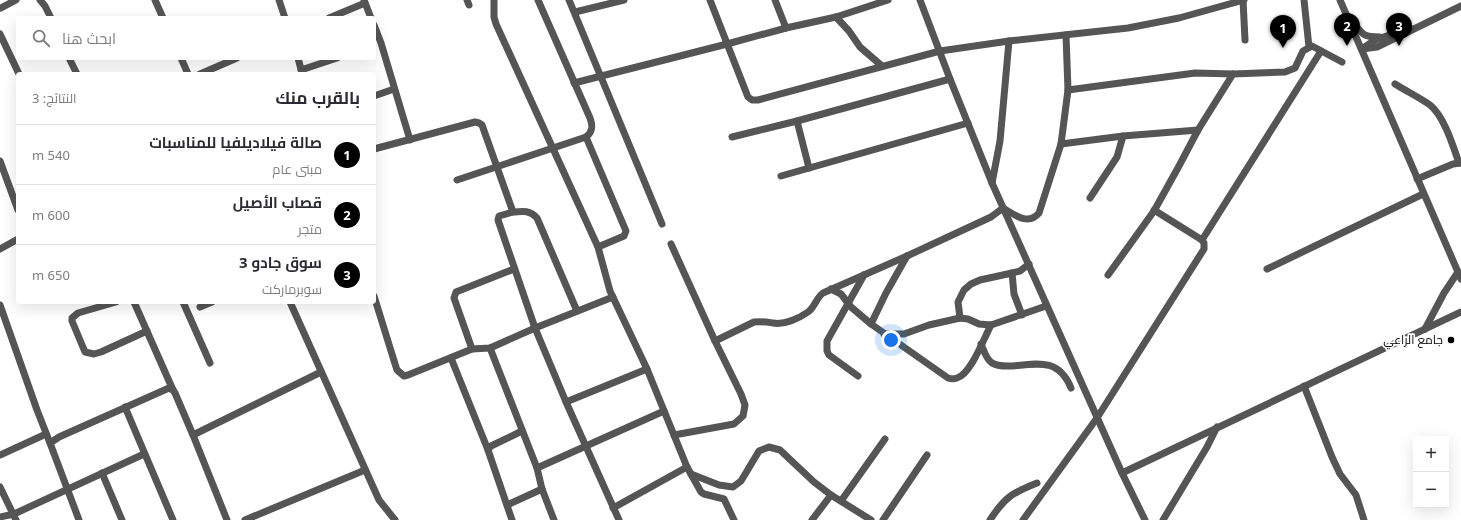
<!DOCTYPE html>
<html lang="ar">
<head>
<meta charset="utf-8">
<style>
	body { margin:0; font-family:"Noto Sans",Cairo,sans-serif; background:#f2f2f3; color:#2b2b33; direction:rtl }
	.controls { position:absolute; right:12px; bottom:12px; display:grid; overflow:hidden; border-radius:4px; box-shadow:0 4px 16px #0002 }
	.controls button { width:36px; height:36px; display:grid; place-items:center; padding:0; border:0; border-bottom:1px solid #e1e1e2; background:#fff; color:#2b2b33; font:20px sans-serif }
	.you { position:absolute; left:891px; top:340px; width:14px; height:14px; margin:-10px; border:3px solid #fff; border-radius:50%; background:#1a73e8; box-shadow:0 0 0 6px #1a73e833 }
	.badge { display:grid; place-items:center; width:26px; height:26px; border-radius:50%; background:#000; color:#fff; font-size:13px; font-weight:700 }
	.pin { position:absolute; translate:-50% -33px; filter:drop-shadow(0 1px 2px #0008) }
	.pin::after { content:''; position:absolute; top:21px; width:14px; height:12px; background:inherit; clip-path:polygon(0 0,100% 0,50% 100%) }
	.list { margin:0; padding:0; list-style:none }
	h2 { display:flex; justify-content:space-between; align-items:center; height:52px; margin:0; padding:0 16px; font-size:17px }
	h2 small { font-size:13px; font-weight:400; color:#7c7c81 }
	.list li { display:grid; grid-template-columns:26px 1fr auto; gap:12px; align-items:center; box-sizing:border-box; height:60px; padding:0 16px; border-top:1px solid #e1e1e2 }
	.list b { display:block; font-size:15px; white-space:nowrap }
	.list p { margin:0; font-size:13px; white-space:nowrap; color:#7c7c81 }
	.list em { font-size:13px; font-style:normal; color:#7c7c81 }
	.icon { flex:none; width:22px; height:22px; fill:none; stroke:currentColor; stroke-width:2; stroke-linecap:round; stroke-linejoin:round }
	.map { position:relative; flex:none; width:1461px; height:520px; overflow:hidden; direction:ltr }
	.search { position:absolute; background:#fff; box-shadow:0 4px 16px #0002; left:16px; top:16px; width:360px; height:44px; display:flex; align-items:center; gap:10px; box-sizing:border-box; padding:0 14px; border-radius:4px; color:#7c7c81; font-size:15px }
	.panel { position:absolute; background:#fff; box-shadow:0 4px 16px #0002; left:16px; top:72px; width:360px; height:232px; border-radius:4px; direction:rtl }
	.map>svg:first-child { display:block }
	.lines { fill:none; stroke-linecap:round; stroke-linejoin:round }
	.minor { stroke:#555; stroke-width:7 }
	.poi-dot { fill:#000; stroke:#fff; stroke-width:1.5 }
	.labels { text-anchor:middle; stroke-width:3.5; stroke-linejoin:round; paint-order:stroke }
	.poi-label { font-size:12px; fill:#000; stroke:#fff; text-anchor:end }
</style>
</head>
<body>
<div class="map">
<svg width="1461" height="520" viewBox="0 0 1461 520">
	<rect width="100%" height="100%" fill="#fff"/>
	<g class="lines">
		<!-- minor -->
		<g class="minor">
			<path d="M40,0L45,6L51,18"/>
			<path d="M155,0L163,18"/>
			<path d="M279,0L285,18"/>
			<path d="M364,0L371,18"/>
			<path d="M467,0L469,5"/>
			<path d="M494,0V17L496,24L598,247L610,291L647,369L687,467L701,492L704,494L724,499L734,520"/>
			<path d="M569,0L662,224"/>
			<path d="M710,0L746,92L748,97L752,100H758L940,51L1009,41L1128,28L1179,18L1244,0"/>
			<path d="M775,0L786,28"/>
			<path d="M920,0L950,79L992,183L1122,473L1145,520"/>
			<path d="M1243,0L1245,40"/>
			<path d="M1304,0L1309,47"/>
			<path d="M1340,0L1461,279"/>
			<path d="M1,8L16,0"/>
			<path d="M575,12L624,0"/>
			<path d="M836,17L849,31L860,47L882,66"/>
			<path d="M329,18L365,3"/>
			<path d="M1354,23C1363,36 1365,37 1380,37"/>
			<path d="M374,25L381,43L410,140"/>
			<path d="M0,34L19,74"/>
			<path d="M1362,49L1377,47L1461,6"/>
			<path d="M1362,49L1375,40L1401,31"/>
			<path d="M69,58L77,74"/>
			<path d="M181,58L188,74"/>
			<path d="M298,58L302,73"/>
			<path d="M301,70L337,58"/>
			<path d="M200,74L237,58"/>
			<path d="M574,83L727,44L786,28L836,17L888,0"/>
			<path d="M1395,84C1406,91 1419,97 1430,105C1444,116 1453,146 1459,163"/>
			<path d="M1068,90L1195,73L1233,74L1285,72L1295,68L1303,51L1312,46L1342,62"/>
			<path d="M374,96L394,89"/>
			<path d="M797,121L809,168"/>
			<path d="M586,137L626,231L624,236L598,247"/>
			<path d="M732,137L797,121L950,79"/>
			<path d="M1061,144L1123,136L1198,130"/>
			<path d="M374,149L475,122L479,123L482,125L513,212L499,216L498,220L535,328L566,402L619,520"/>
			<path d="M0,161L18,210"/>
			<path d="M781,176L968,123"/>
			<path d="M1417,179L1453,164L1461,163"/>
			<path d="M457,180L586,137C593,132 593,126 590,118L538,0"/>
			<path d="M992,183L1000,141L1009,41"/>
			<path d="M1090,198L1117,157L1123,136"/>
			<path d="M513,212C523,211 530,210 537,218L577,311"/>
			<path d="M1202,240L1321,51"/>
			<path d="M671,244L715,341L741,394L745,405L743,416L734,424L674,435"/>
			<path d="M0,249L18,239"/>
			<path d="M1267,269L1423,194"/>
			<path d="M1012,273L1014,294L1022,315"/>
			<path d="M1108,275L1154,211L1179,166L1198,130L1233,74"/>
			<path d="M831,289L841,294L851,307L871,324L948,378C951,379 954,379 957,378C971,374 984,338 991,325"/>
			<path d="M374,296L396,367L397,370L404,376L408,375L472,349L490,348L535,328L613,297"/>
			<path d="M116,302L78,313L72,318V321L85,352L94,354L101,352L147,331"/>
			<path d="M134,302L173,390"/>
			<path d="M183,302L210,363"/>
			<path d="M290,302L379,500L395,520"/>
			<path d="M0,305L37,410L50,443"/>
			<path d="M200,307L212,302"/>
			<path d="M960,318L958,302L964,290L971,284L980,280L1012,273L1020,271L1029,264"/>
			<path d="M871,324L886,293L907,256"/>
			<path d="M1425,329L1444,293L1458,272"/>
			<path d="M884,334H904L929,325L960,318L968,319L979,324L991,325L1046,306"/>
			<path d="M715,341L754,322C761,321 766,322 773,323C784,325 798,319 808,312C815,307 816,298 823,293L907,256L991,217L1003,208C1015,215 1028,226 1039,213L1061,144L1068,90L1066,35"/>
			<path d="M981,344C984,351 986,359 992,363C998,367 1007,366 1013,366C1040,363 1059,359 1071,388"/>
			<path d="M490,348L537,468L542,489L554,520"/>
			<path d="M472,349L454,298L456,292L514,269"/>
			<path d="M451,358L488,450"/>
			<path d="M858,376L829,355L827,351V341L864,275"/>
			<path d="M1304,386L1332,457L1340,474L1356,495L1364,520"/>
			<path d="M566,402L647,369"/>
			<path d="M125,407L173,520"/>
			<path d="M193,435L321,372"/>
			<path d="M0,455L46,434"/>
			<path d="M537,468L664,411"/>
			<path d="M102,473L122,520"/>
			<path d="M1122,473L1461,312"/>
			<path d="M691,474L719,485L733,487L741,481L759,451L769,447L780,450L814,482L831,495L871,520"/>
			<path d="M0,487L16,520"/>
			<path d="M841,501L885,439"/>
			<path d="M507,505L542,489"/>
			<path d="M613,508L687,467"/>
			<path d="M0,517L14,514L144,454"/>
			<path d="M79,520L50,443L59,437L169,388L173,390L175,393L193,435L227,520"/>
			<path d="M245,520L365,470"/>
			<path d="M512,520L488,450L491,446L522,431"/>
			<path d="M812,520L831,495"/>
			<path d="M883,520L927,455"/>
			<path d="M990,520C1005,497 1012,493 1037,483"/>
			<path d="M1023,520L1097,418L1204,249V243L1202,240L1154,210"/>
			<path d="M1163,520L1207,447L1217,427"/>
		</g>
	</g>
	<!-- markers -->
	<circle class="poi-dot" cx="1451" cy="340" r="4"/>
	<g class="labels">
		<!-- poi labels -->
		<g class="poi-label">
			<text x="1443" y="344">جامع الراعي</text>
		</g>
	</g>
</svg>
<div class="controls">
<button>+</button>
<button>−</button>
</div>
<div class="you"></div>
<div class="pin badge" style="left:1283px;top:48px">1</div>
<div class="pin badge" style="left:1347px;top:46px">2</div>
<div class="pin badge" style="left:1399px;top:46px">3</div>
<div class="search"><svg class="icon" aria-label="search" viewBox="0 0 24 24"><circle cx="10" cy="10" r="6"/><path d="M15 15l6 6"/></svg>ابحث هنا</div>
<section class="panel">
<h2>بالقرب منك<small>النتائج: 3</small></h2>
<ul class="list">
<li><span class="badge">1</span><div><b>صالة فيلاديلفيا للمناسبات</b><p>مبنى عام</p></div><em>540 m</em></li>
<li><span class="badge">2</span><div><b>قصاب الأصيل</b><p>متجر</p></div><em>600 m</em></li>
<li><span class="badge">3</span><div><b>سوق جادو 3</b><p>سوبرماركت</p></div><em>650 m</em></li>
</ul>
</section>
</div>
</body>
</html>
